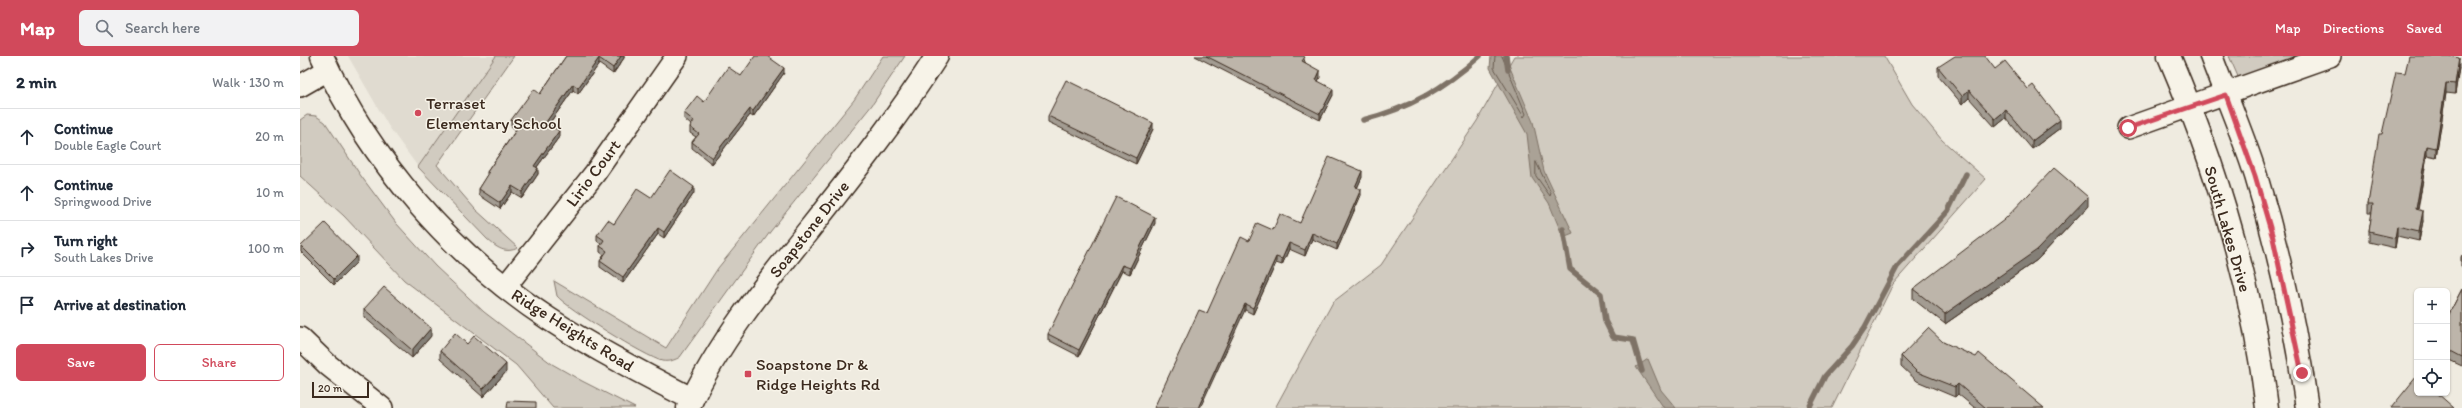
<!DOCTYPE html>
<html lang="en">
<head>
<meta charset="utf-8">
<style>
	body { margin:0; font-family:Itim,sans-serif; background:#f2f2f3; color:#1f2937 }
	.controls { position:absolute; right:12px; bottom:12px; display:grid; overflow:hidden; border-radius:6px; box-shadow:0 1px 3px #0004 }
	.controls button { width:36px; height:36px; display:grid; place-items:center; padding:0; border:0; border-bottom:1px solid #e0e1e3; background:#fff; color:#1f2937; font:20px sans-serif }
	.scale { position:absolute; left:12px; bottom:10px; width:57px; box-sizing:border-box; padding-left:4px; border:2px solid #3b2a1e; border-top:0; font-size:11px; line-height:14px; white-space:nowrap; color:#3b2a1e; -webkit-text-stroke:3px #f7f3e8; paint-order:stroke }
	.stop { position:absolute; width:12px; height:12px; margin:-9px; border:3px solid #d1495b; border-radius:50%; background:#fff }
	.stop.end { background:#d1495b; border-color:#fff; box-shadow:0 1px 4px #0008 }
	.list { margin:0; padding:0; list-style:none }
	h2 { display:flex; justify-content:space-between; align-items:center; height:52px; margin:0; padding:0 16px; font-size:17px }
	h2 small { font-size:13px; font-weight:400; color:#747a83 }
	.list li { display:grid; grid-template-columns:26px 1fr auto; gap:12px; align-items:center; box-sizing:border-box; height:56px; padding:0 16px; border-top:1px solid #e0e1e3 }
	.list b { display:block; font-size:15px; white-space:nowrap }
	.list p { margin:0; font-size:13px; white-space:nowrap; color:#747a83 }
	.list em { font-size:13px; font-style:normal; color:#747a83 }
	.actions { display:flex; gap:8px; padding:12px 16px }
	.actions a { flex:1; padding:9px 0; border:1px solid #d1495b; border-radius:6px; text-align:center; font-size:14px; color:#d1495b }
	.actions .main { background:#d1495b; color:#fff }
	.icon { flex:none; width:22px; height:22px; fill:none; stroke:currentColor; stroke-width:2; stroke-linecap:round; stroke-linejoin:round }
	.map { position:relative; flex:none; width:2162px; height:352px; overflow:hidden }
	header { display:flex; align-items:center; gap:24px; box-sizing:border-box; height:56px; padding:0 20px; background:#d1495b; color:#fff }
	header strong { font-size:19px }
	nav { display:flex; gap:22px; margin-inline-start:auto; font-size:14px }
	.search { width:280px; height:36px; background:#f2f2f3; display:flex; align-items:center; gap:10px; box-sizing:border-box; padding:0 14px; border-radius:6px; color:#747a83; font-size:15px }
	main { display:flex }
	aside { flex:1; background:#fff }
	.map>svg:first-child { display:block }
	.built { fill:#e0dbd0 }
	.green { fill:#d1cbc0; stroke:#867a6f }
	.water { fill:#aaa296; stroke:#7e7266 }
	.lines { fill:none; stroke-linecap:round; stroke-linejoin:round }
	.shore { stroke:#675a4e; stroke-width:1 }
	.stream { stroke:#7e7266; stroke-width:5.5 }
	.street-casing { stroke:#3b2a1e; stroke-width:24 }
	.secondary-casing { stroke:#3b2a1e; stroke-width:25 }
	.street { stroke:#f7f3e8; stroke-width:21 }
	.secondary { stroke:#f7f3e8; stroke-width:22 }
	.wall { fill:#a39c92; stroke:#3b2a1e }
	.shaded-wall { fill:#847f77; stroke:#3b2a1e }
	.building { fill:#bdb5aa; stroke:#3b2a1e }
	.route { stroke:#d1495b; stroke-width:5 }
	.poi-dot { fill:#d1495b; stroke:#f7f3e8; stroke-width:1.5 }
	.labels { text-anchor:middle; stroke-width:3; stroke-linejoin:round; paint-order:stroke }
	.poi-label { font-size:17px; fill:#3b2a1e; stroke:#f7f3e8; text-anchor:start }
	.street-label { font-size:17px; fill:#3b2a1e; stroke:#f7f3e8 }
</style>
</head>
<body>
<header>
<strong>Map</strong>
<div class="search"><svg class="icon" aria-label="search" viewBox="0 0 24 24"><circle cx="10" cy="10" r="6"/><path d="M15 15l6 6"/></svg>Search here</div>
<nav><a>Map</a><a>Directions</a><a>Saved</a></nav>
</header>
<main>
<aside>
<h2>2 min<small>Walk · 130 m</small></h2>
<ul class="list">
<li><svg class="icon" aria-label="ahead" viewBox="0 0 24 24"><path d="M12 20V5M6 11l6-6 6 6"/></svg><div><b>Continue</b><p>Double Eagle Court</p></div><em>20 m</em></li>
<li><svg class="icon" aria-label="ahead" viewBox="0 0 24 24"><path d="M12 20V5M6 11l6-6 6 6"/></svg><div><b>Continue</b><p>Springwood Drive</p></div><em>10 m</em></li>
<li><svg class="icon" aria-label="right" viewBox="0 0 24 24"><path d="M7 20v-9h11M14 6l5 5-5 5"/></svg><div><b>Turn right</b><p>South Lakes Drive</p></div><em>100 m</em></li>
<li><svg class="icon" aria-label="arrive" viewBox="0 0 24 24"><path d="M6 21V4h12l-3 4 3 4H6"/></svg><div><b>Arrive at destination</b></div></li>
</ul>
<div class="actions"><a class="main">Save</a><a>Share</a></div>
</aside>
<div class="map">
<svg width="2162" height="352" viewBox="0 0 2162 352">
	<rect width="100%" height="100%" fill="#efebe0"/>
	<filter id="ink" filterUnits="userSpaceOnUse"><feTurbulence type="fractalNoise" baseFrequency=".025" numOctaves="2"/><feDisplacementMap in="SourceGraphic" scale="8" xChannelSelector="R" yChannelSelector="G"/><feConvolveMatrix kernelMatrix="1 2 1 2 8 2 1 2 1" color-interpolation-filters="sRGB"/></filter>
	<g filter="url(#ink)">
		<!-- built -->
		<path class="built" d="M48,0H196L118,111L89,71Z"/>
		<!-- green -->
		<g class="green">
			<path d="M196,0H214L137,109L175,153L218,192C205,198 197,192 187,183L118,111Z"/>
			<path d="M583,0H605L572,49L470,176L380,301C375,304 369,306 362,305C346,301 268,253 257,240L254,225L366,292L418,212L554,44Z"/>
			<path d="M1214,0H1584L1612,48L1642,84L1686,123L1593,228L1532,352H975L1033,246L1081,209L1177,65Z"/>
			<path d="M1929,0H2027L1943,32Z"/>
			<path d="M7,59L16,60L25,66L61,120L96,167L135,210L184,256L252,308L282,325L335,352H253L216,309L104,224L44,160L0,120V64Z"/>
		</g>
		<!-- water -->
		<g class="water">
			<path d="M1191,0H1205L1233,66L1244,115L1273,177L1263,181L1249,147L1232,122L1227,78L1190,12Z"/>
			<path d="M1348,303L1361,334L1376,352H1364L1336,311Z"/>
		</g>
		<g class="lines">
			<!-- shore -->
			<g class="shore">
				<path d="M1195,0L1194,12L1224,61L1226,58L1202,0"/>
				<path d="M1236,106L1251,137L1250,140L1236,120Z"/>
			</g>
			<!-- stream -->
			<g class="stream">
				<path d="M1206,0L1208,14"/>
				<path d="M1063,64C1110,52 1143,33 1180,0"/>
				<path d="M1263,173L1270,213L1301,238L1305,265L1313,281L1333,284L1342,315"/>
				<path d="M1509,352L1525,320L1552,290L1565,271L1597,211L1648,155L1666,118"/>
			</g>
			<defs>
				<g id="street">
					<path d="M0,30L28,14"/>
					<path d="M1828,72L2030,0"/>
					<path d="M205,231L295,117L377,0"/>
					<path d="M0,282L28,309L82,352"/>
				</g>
				<g id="secondary">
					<path d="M22,0C70,105 153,200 249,263C295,293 343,318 392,343"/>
					<path d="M1869,0C1917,112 1953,231 1967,352"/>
					<path d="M1911,0C1926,40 1943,79 1956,120C1979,195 1996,274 2007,352"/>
					<path d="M388,352C418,287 463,231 508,175C553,118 598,61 637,0"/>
				</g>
			</defs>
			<!-- street casing -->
			<use href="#street" class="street-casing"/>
			<!-- secondary casing -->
			<use href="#secondary" class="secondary-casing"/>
			<!-- street -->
			<use href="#street" class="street"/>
			<!-- secondary -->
			<use href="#secondary" class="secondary"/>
		</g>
		<!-- wall -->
		<g class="wall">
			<path d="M266,0H324V2L313,18L299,8L278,38L273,34L249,68L259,81L237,111L238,118L222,142L212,136L200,153L179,139V133L187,121V116L216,74L211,70V64L240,38Z"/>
			<path d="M895,0H1003L1005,6L1020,21L1018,25L1033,39L1020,64Z"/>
			<path d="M1638,11L1695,13L1760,72L1732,93L1706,62L1695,71L1669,42L1662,48L1638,20Z"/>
			<path d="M2159,12L2155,38L2146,37L2136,101L2127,99L2118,154L2123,165L2119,185L2097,180L2095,192L2069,186V176L2072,157H2068V148L2082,78L2105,17Z"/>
			<path d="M484,17L453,61L450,59L412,108L392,92V86L396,81L390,77V71L391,69L384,63V57L404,46L441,20Z"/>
			<path d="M748,60L853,73L836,108L748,66Z"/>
			<path d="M1062,121L1057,132L1061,139L1037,194L1012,183L1005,200L989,193L982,209L976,207L953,258L945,254L907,257L949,185L973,174L1000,167Z"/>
			<path d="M394,137L364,182L358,178L323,227L300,211V205L304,199L300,196V190L301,188L297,185V179L351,142Z"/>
			<path d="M1788,150L1737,204L1645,268L1613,243V233Z"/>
			<path d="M855,167L830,218L822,215L779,300L748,284V278Z"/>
			<path d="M1,190L57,206L34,229L1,196Z"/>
			<path d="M2162,199V211L2161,210V201Z"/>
			<path d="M2162,233V310L2147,303V262Z"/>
			<path d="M64,253L131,280L112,302L64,261Z"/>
			<path d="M1643,286L1744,352H1675L1658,338L1655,341L1617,325L1601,310V300Z"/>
			<path d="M167,288L206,316L183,341L140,303V295Z"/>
		</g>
		<!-- shaded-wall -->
		<g class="shaded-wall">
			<path d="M321,0H324V2L313,18V12Z"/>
			<path d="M299,2V8L278,38V32Z"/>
			<path d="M2159,2V12L2155,38V28Z"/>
			<path d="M484,12V17L453,61V55Z"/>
			<path d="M1020,15V21L1016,30V24Z"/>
			<path d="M2146,27V37L2136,101V92Z"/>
			<path d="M273,28V34L246,72V66Z"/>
			<path d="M1033,33V39L1020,64V58Z"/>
			<path d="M1669,34V42L1662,48V40Z"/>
			<path d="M450,53V59L412,108V102Z"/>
			<path d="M1706,54V62L1695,71V63Z"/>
			<path d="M1760,64V72L1732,93V85Z"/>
			<path d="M853,67V73L836,108V102Z"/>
			<path d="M259,75V81L234,115V110Z"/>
			<path d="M2127,90V99L2116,163V153Z"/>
			<path d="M238,112V118L222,142V136Z"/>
			<path d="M1062,115V121L1055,137V131Z"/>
			<path d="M212,130V136L200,153V147Z"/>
			<path d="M394,131V137L364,182V176Z"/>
			<path d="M1061,133V139L1037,194V188Z"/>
			<path d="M1788,141V150L1737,204L1645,268V258Z"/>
			<path d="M2123,155V165L2119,185V175Z"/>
			<path d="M855,161V167L830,218V212Z"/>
			<path d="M2097,170V180L2095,192V182Z"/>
			<path d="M358,172V178L323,227V221Z"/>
			<path d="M1012,177V183L1005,200V194Z"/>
			<path d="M989,187V193L982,209V203Z"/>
			<path d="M57,200V206L34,229V223Z"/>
			<path d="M976,201V207L953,258V252Z"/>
			<path d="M822,209V215L779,300V294Z"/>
			<path d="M945,248V254L900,352H898Z"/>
			<path d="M131,272V280L112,302V294Z"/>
			<path d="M206,308V316L183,341V333Z"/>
			<path d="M1658,328V338L1655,341V331Z"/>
		</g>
		<!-- building -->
		<g class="building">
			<path d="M266,0H321L313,12L299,2L278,32L273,28L246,66L259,75L234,110L238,112L222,136L212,130L200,147L179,133L189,117L187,116L219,70L211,64L234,33L240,38Z"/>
			<path d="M455,0H467L484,12L453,55L450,53L412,102L392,86L399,78L390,71L394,65L384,57L397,40L404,46L428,11L441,20Z"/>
			<path d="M906,0H1003L1005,1L1002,5L1020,15L1016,24L1033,33L1020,58Z"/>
			<path d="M1655,0H1685L1695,13L1705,5L1728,33L1733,29L1760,64L1732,85L1706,54L1695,63L1669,34L1662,40L1638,11Z"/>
			<path d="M2109,0H2150L2159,2L2155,28L2146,27L2136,92L2127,90L2116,153L2123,155L2119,175L2097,170L2095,182L2069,176L2073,148H2068L2079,78H2082L2096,16L2105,17Z"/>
			<path d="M766,24L853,67L836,102L748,60Z"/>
			<path d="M1029,101L1062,115L1055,131L1061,133L1037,188L1012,177L1005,194L989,187L982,203L976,201L953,252L945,248L898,352H854L899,254L907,257L941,181L949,185L957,167L973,174L980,158L1000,167Z"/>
			<path d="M1754,112L1788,141L1737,194L1645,258L1613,233L1704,164Z"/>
			<path d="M370,114L394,131L364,176L358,172L323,221L300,205L307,195L300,190L304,184L297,179L308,164L314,168L337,133L351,142Z"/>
			<path d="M816,141L855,161L830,212L822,209L779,294L748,278Z"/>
			<path d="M25,167L57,200L34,223L1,190Z"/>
			<path d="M84,231L131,272L112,294L64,253Z"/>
			<path d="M2162,233V301L2147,293V262Z"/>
			<path d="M1628,272L1643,286L1676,301L1679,297L1744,352H1686L1658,328L1655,331L1617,316L1601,300Z"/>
			<path d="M155,277L167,288L174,280L206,308L183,333L140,295Z"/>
			<path d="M2117,320V337H2137L2154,352H2091Z"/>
			<path d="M208,345L236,346V352H207Z"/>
		</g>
	</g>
	<g class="lines" filter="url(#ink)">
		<!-- route -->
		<path class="route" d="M1828,72L1926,39L1955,120L1973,182L2002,317"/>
	</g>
	<!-- markers -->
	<g class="poi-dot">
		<circle cx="118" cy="57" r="4"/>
		<rect x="444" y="314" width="8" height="8" rx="2"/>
	</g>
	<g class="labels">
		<!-- poi labels -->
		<g class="poi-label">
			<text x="126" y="53">Terraset<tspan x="126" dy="20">Elementary School</tspan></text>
			<text x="456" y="314">Soapstone Dr &amp;<tspan x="456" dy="20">Ridge Heights Rd</tspan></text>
		</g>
		<!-- street labels -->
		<g class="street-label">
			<text transform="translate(293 117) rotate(-53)" y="6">Lirio Court</text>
			<text transform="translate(509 173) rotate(-52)" y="6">Soapstone Drive</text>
			<text transform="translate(1928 173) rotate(74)" y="6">South Lakes Drive</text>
			<text transform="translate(273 274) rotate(32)" y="6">Ridge Heights Road</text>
		</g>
	</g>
</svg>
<div class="controls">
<button>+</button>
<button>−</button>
<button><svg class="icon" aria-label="locate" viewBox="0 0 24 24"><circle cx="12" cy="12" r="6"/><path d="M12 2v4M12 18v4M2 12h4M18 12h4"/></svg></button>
</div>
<div class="scale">20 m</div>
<div class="stop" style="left:1828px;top:72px"></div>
<div class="stop end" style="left:2002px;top:317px"></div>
</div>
</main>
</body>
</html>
